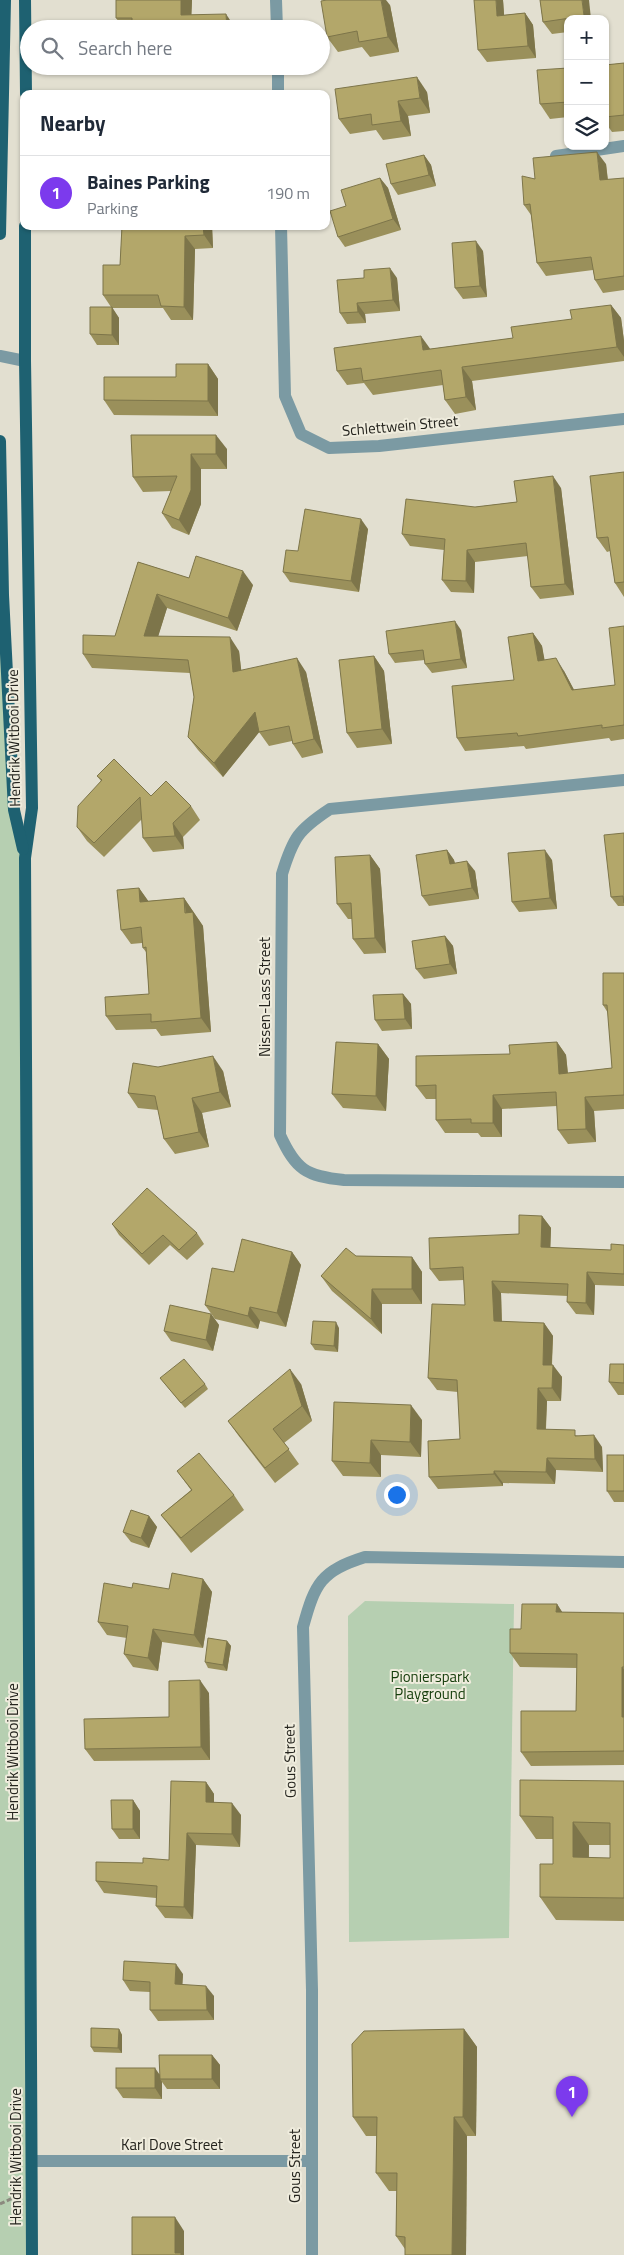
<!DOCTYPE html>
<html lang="en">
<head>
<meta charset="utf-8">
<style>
	body { margin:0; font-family:"Titillium Web",sans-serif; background:#f6f6f7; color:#1f2937 }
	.controls { position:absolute; right:15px; top:15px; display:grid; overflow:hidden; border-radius:10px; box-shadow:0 1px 4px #0004 }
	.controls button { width:45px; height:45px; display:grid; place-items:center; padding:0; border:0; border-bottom:1px solid #e0e1e3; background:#fff; color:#1f2937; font:25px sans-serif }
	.you { position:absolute; left:396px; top:1494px; width:18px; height:18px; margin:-12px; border:4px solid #fff; border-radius:50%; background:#1a73e8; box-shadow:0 0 0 8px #1a73e833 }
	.badge { display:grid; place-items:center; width:32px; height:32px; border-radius:50%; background:#7c3aed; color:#fff; font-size:16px; font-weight:700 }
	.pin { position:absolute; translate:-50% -41px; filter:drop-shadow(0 1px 2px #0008) }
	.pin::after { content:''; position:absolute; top:26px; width:18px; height:15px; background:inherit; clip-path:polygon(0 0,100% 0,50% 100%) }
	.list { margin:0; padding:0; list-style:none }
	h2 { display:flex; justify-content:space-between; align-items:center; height:65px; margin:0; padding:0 20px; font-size:21px }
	h2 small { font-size:16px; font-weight:400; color:#747a83 }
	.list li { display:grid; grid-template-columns:32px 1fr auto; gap:15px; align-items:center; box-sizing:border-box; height:75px; padding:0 20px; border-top:1px solid #e0e1e3 }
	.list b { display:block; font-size:19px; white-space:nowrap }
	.list p { margin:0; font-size:16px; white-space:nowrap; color:#747a83 }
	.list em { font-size:16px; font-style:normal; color:#747a83 }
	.icon { flex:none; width:28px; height:28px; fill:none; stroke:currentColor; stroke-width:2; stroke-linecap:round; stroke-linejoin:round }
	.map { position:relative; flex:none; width:624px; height:2255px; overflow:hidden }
	.search { position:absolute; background:#fff; box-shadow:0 1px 4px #0004; left:20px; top:20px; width:310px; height:55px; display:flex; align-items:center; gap:12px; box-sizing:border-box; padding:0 18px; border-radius:28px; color:#747a83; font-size:19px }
	.panel { position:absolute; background:#fff; box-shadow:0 1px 4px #0004; left:20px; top:90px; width:310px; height:140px; border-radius:10px }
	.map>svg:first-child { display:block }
	.green { fill:#b6cfb1 }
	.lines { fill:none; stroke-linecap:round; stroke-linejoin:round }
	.path { stroke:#8b897e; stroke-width:3; stroke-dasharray:5 2.5; stroke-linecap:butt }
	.minor { stroke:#7b9aa3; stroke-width:12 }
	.major { stroke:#1e6171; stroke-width:12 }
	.wall { fill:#9a905b; fill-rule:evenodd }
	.shaded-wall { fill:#7d754a }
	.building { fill:#b3a76a; stroke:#7d754a; fill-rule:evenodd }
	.labels { text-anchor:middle; stroke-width:4; stroke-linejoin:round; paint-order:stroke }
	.street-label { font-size:15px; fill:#25241e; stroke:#efecdd }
	.park-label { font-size:15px; fill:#153d0b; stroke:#efecdd }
</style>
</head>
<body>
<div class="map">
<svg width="624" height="2255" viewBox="0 0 624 2255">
	<rect width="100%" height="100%" fill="#e2dfd0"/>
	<!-- green -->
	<g class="green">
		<path d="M0,583L14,810L25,858L32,2255H0Z"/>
		<path d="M365,1601L514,1604L509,1938L349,1942L348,1616Z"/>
	</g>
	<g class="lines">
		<!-- path -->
		<path class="path" d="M0,2204L15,2197"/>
		<!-- minor -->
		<g class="minor">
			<path d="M276,0L277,29"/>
			<path d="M278,66V94"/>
			<path d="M556,156L624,146"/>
			<path d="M281,226L285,396L301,434L329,448L379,446L624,419"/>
			<path d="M0,356L25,361"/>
			<path d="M624,780L330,809C298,830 293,838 282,874L280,1135C296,1170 306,1176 344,1180L624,1182"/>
			<path d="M32,2161H311"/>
			<path d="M312,2255V1990L303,1627C315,1583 321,1571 365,1557L624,1562"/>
		</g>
		<!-- major -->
		<g class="major">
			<path d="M25,0L26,94"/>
			<path d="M25,226V361L32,808L25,858L32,2255"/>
			<path d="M0,234L5,0"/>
			<path d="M0,441L3,595L14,810L23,849"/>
		</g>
	</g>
	<!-- wall -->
	<g class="wall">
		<path d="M116,0H192L191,15L236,29H124L116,18Z"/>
		<path d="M503,0L504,15L525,13L533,25L536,58L487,62L478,50Z"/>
		<path d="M540,0L591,19H568V32L552,34L543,22Z"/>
		<path d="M390,5L399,52L370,57L362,47L338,52L327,37Z"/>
		<path d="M624,63V131L612,132L605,122V65Z"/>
		<path d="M137,66H238L239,74H142Z"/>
		<path d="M568,68V117L550,119L540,104Z"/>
		<path d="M427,92L430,113L408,116L411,136L383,140L376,130L350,134L339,119Z"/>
		<path d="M424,155L431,165L436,186L398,195L391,184Z"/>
		<path d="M606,164L608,180L624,178V290L603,293L595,280L593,270L546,276L537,263L531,215L524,205L535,179Z"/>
		<path d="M380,178L388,188L401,230L345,247L338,237L346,206Z"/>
		<path d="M122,226H212L213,248L195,249L193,320H171L163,308H112L119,318V345H97L90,334L111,307L103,295L120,265Z"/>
		<path d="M483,251L487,297L463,299L455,288Z"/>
		<path d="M397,278L400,311L365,314L366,323L347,324L340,313Z"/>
		<path d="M611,305L621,318L624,341V361L472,381L476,410L455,414L445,400L443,385L373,395L364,383L347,385L337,371L430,349L513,338L572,319Z"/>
		<path d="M208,364L218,379V416L114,415L104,400L176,377Z"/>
		<path d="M131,435L227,449V469H201V504L189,535L172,528L162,513L171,491L143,492L133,477Z"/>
		<path d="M624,472V597L615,583L610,551L607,552L597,538Z"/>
		<path d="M561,488L574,595L540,599L531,587L528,556L475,562L474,593L451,592L442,580L444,550L410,546L402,534L475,507L517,502Z"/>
		<path d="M368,529L359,592L290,582L283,572L298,551Z"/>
		<path d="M138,562L189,578L253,585L237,631L167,608L158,636L239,651L241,670L306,672L323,753L302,758L293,744L292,741L269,746L259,732L223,777L198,750L188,737L194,697L190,673L92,668L83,654L115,636Z"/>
		<path d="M624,626V739L611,741L609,738L526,749L524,746L465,751L457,738L514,680L533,633L542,646L544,660L564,671L574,690L615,685Z"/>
		<path d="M461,630L467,668L432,673L425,664V660L395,663L389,654Z"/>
		<path d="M374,656L384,671L392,744L357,748L347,733Z"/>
		<path d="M97,776L151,796L191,806L200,820L183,837L184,849L153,852L143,838L142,819L104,857L87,841L77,827L101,781Z"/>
		<path d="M624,833V906H618L611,897Z"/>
		<path d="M447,850L454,860L455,863L475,871L479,899L429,906L422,896Z"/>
		<path d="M370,855L380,869L386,953L364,954L353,939L352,919H348L337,904Z"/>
		<path d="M552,860L557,909L519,912L512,902Z"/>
		<path d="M139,888L148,901L184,898L203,926L211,1032L161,1036L156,1029L116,1030L106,1016L149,994L146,952L143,948L142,943L131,944L121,930Z"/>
		<path d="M445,936L453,946L457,974L424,979L416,969Z"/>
		<path d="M624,973V1109L594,1111L596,1142L568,1144L558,1130L557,1106L502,1109V1137H481L478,1133H445L436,1120V1099H426L416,1086L510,1054L557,1042L566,1055L568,1073L612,1068L608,1013L603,1005Z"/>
		<path d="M403,994L411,1004L412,1029L382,1031L375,1020Z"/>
		<path d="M378,1044L389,1059L386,1111L343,1108L332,1094Z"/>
		<path d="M158,1067L223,1071L231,1107L202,1113L209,1147L175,1154L164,1139L158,1110L138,1108L128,1093Z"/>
		<path d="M542,1216L551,1228L550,1248L611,1250L624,1245V1286L595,1285L594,1315L576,1314L567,1302L568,1296L501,1293L502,1322L544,1323L553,1336L552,1365L562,1377L561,1401H547L546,1429L579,1436L602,1447L603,1472L556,1470L555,1484L503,1483V1486L438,1489L429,1477L460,1439L458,1392L437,1390L428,1378L465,1305L464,1280L439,1281L430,1269L519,1234Z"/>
		<path d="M112,1224L197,1233L204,1244L187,1260L170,1245L149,1265L119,1235Z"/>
		<path d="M292,1252L301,1265L286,1327L260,1321L258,1329L215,1319L205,1305L234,1272Z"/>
		<path d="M356,1256L412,1257L422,1272V1304H382V1334L332,1291L321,1276Z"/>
		<path d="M211,1314L219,1325L213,1351L171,1341L164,1331Z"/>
		<path d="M339,1328L338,1352L315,1350L311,1344Z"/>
		<path d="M624,1364V1395H618L609,1382Z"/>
		<path d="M160,1378L205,1384L208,1389L185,1408Z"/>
		<path d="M301,1384L312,1421L284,1443L299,1464L275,1483L238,1435L228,1421Z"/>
		<path d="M334,1402L422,1420L421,1457L381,1455V1477L343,1476L332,1461Z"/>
		<path d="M624,1455V1502H614L607,1491Z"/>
		<path d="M177,1471L234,1495L244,1510L191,1553L172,1529L161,1515L191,1490Z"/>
		<path d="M149,1516L157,1527L149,1548L131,1542L123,1532Z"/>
		<path d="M203,1579L212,1592L203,1648L162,1642L158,1671L133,1667L124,1654L127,1638L107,1635L98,1622L132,1588L169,1589Z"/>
		<path d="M557,1604L562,1612L624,1613V1765L531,1766L521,1752L576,1711L577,1668L520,1667L510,1653Z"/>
		<path d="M227,1641L231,1646L227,1671L208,1668L205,1662Z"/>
		<path d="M209,1693L210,1760L94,1761L85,1749L169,1717Z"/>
		<path d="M624,1781V1921L556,1920L540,1897L553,1864V1839H536L520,1816ZM589,1845H610V1858H589Z"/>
		<path d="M206,1782L214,1794V1802L241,1815L240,1847L196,1845L193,1919L165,1918L156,1906V1898L104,1893L96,1881L169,1860Z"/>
		<path d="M133,1800L140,1811V1839H119L112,1829Z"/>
		<path d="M183,1974L182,1984L214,1996V2020L158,2021L150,2010V1992L130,1991L123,1980Z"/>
		<path d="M119,2029L122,2035V2053L94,2052L91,2047Z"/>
		<path d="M464,2029L477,2047L476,2136H467L466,2255H405V2249L396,2236L397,2191H389L376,2173L377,2136H366L353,2117Z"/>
		<path d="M212,2055L220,2065V2089H167L162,2082V2099L123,2098L116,2088L160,2074Z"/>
	</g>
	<!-- shaded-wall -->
	<g class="shaded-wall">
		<path d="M181,0H192L191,29L181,15Z"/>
		<path d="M381,0H386L390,5L399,52L388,37Z"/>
		<path d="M496,0H503L505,27L497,16Z"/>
		<path d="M582,0H589L591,19H586L584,16Z"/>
		<path d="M525,13L533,25L536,58L528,46Z"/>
		<path d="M226,14L236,29H227Z"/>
		<path d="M233,66H238L239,74Z"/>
		<path d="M417,77L427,92L430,113L420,98Z"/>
		<path d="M398,101L408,116L411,136L401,121Z"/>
		<path d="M597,152L606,164L609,193L600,180Z"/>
		<path d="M424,155L431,165L436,186L429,175Z"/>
		<path d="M380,178L388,188L401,230L393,219Z"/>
		<path d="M203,226H212L213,248L204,235Z"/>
		<path d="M185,236L195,249L193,320L184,307Z"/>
		<path d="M476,241L483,251L487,297L480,286Z"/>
		<path d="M390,268L397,278L400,311L393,300Z"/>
		<path d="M357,303L365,314L366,323L358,312Z"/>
		<path d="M611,305L621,318L624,341V357L617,347Z"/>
		<path d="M112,307L119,318V345L112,335Z"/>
		<path d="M421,336L431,350H423Z"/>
		<path d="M208,364L218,379V416L208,401Z"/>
		<path d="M462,367L472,381L476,410L466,397Z"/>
		<path d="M216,435L227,449V469L216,454Z"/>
		<path d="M191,454L201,469V504L189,535L179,520Z"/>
		<path d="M553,476L561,488L574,595L565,584Z"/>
		<path d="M361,519L368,529L359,592L351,581Z"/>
		<path d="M467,550L475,562L474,593L466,581Z"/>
		<path d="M243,571L253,585L237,631L228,618Z"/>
		<path d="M157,594L167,608L154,650L144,636Z"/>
		<path d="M455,621L461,630L467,668L461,659Z"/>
		<path d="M533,633L542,646L547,673L538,661Z"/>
		<path d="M230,637L239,651L243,685L233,672Z"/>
		<path d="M374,656L384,671L392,744L382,729Z"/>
		<path d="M297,658L306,672L323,753L314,739Z"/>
		<path d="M556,658L564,671L581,703L572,690Z"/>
		<path d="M255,712L265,725L223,777L214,763Z"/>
		<path d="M173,823L183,837L184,849L175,836Z"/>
		<path d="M447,850L454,860L457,874L450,864Z"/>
		<path d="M545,850L552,860L557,909L550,898Z"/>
		<path d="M370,855L380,869L386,953L375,938Z"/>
		<path d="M467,861L475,871L479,899L472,888Z"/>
		<path d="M139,888L149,902H140Z"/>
		<path d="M184,898L203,926L211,1032L201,1018Z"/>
		<path d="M445,936L453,946L457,974L450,964Z"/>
		<path d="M403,994L411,1004L412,1029L405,1019Z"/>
		<path d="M557,1042L566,1055L569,1087L559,1074Z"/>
		<path d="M378,1044L389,1059L386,1111L376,1096Z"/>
		<path d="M213,1056L223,1071L231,1107L220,1092Z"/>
		<path d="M493,1095L502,1109V1137L493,1123Z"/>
		<path d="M585,1097L594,1111L596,1142L586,1129Z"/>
		<path d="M192,1098L202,1113L209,1147L199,1132Z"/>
		<path d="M542,1216L551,1228L550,1260L541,1247Z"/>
		<path d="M292,1252L301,1265L286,1327L277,1313Z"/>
		<path d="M412,1257L422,1272V1304L412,1289Z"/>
		<path d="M587,1272L595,1285L594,1315L586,1303Z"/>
		<path d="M492,1281L501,1293L502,1334L494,1321Z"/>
		<path d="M372,1289L382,1304V1334L371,1319Z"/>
		<path d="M250,1307L260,1321L258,1329L248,1316Z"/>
		<path d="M211,1314L219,1325L213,1351L206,1340Z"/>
		<path d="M336,1322L339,1328L338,1352L334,1346Z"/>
		<path d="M544,1323L553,1336L551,1377L543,1365Z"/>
		<path d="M553,1365L562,1377L561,1401L552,1388Z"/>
		<path d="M290,1369L301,1384L312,1421L302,1406Z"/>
		<path d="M538,1388L547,1401L545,1441L537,1429Z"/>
		<path d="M411,1405L422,1420L421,1457L410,1442Z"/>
		<path d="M594,1435L602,1447L603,1472L595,1459Z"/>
		<path d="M371,1440L381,1455V1477L370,1463Z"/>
		<path d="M547,1458L556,1470L555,1484L546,1472Z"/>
		<path d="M494,1471L503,1483V1486L494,1474Z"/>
		<path d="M149,1516L157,1527L149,1548L141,1538Z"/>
		<path d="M203,1579L212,1592L203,1648L194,1635Z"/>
		<path d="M557,1604L566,1618L556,1612Z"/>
		<path d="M153,1629L162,1642L158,1671L148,1658Z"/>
		<path d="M227,1641L231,1646L227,1671L223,1665Z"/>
		<path d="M622,1667L624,1669V1720L622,1717Z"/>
		<path d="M200,1680L209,1693L210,1760L201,1747Z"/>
		<path d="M206,1782L214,1794V1814L206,1802Z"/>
		<path d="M133,1800L140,1811V1839L133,1829Z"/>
		<path d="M232,1803L241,1815L240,1847L232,1834Z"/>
		<path d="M573,1822L589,1845L588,1880L573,1857Z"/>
		<path d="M187,1833L196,1845L193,1919L184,1907Z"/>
		<path d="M176,1964L183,1974L182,1994L175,1984Z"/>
		<path d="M206,1986L214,1996V2020L207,2010Z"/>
		<path d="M119,2029L122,2035V2053L118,2048Z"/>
		<path d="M464,2029L477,2047L476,2136L463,2117Z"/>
		<path d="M212,2055L220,2065V2089L212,2079Z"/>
		<path d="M155,2068L162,2078L160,2079L162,2082V2099L155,2088Z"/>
		<path d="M454,2117L467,2136L466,2255H452Z"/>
		<path d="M175,2217L184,2231V2255H176L175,2253Z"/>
	</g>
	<!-- building -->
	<g class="building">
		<path d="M116,0H181V15L226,14L227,29H132V18H116Z"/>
		<path d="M327,0H381L388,37L359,42L357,31L327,37L321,1Z"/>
		<path d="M474,0H496L497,16L525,13L528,46L478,50Z"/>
		<path d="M540,0H582L584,16L543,22Z"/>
		<path d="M624,63V115L605,117V65Z"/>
		<path d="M568,68V102L540,104L537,70Z"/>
		<path d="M417,77L420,98L398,101L401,121L372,125L371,114L339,119L335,89Z"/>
		<path d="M597,152L600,180L624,178V276L595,280L591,257L537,263L530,204L524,205L522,176L535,179L533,158Z"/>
		<path d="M424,155L429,175L391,184L386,164Z"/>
		<path d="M380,178L393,219L338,237L330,211L346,206L341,190Z"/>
		<path d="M122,226H203L204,235L185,236L184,307L161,306L158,295H103V265H120Z"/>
		<path d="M476,241L480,286L455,288L452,243Z"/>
		<path d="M390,268L393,300L357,303L358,312L340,313L337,280L364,278V270Z"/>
		<path d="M611,305L617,347L462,367L466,397L445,400L441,370L363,381L361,368L337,371L334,348L421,336L423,350L513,338L511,327L572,319L570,310Z"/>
		<path d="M90,307H112V335L90,334Z"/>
		<path d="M176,364H208V401L104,400V377H176Z"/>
		<path d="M131,435H216V454H191V490L179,520L162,513L177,476L133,477Z"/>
		<path d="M624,472V582L615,583L608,537L597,538L590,476Z"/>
		<path d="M553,476L565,584L531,587L526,543L467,550L466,581L442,580L445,539L402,534L406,499L475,507L517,502L514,481Z"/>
		<path d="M305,509L361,519L351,581L283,572L286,550L298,551Z"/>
		<path d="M196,556L243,571L228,618L157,594L144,636L230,637L233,672L297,658L314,739L293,744L289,726L259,732L255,712L214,763L188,737L194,697L188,660L83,654V635L115,636L138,562L189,578Z"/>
		<path d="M455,621L461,659L425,664L423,650L389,654L386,631Z"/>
		<path d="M624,626V725L602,728V725L518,736L517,733L457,738L452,686L514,680L508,637L533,633L538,661L556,658L572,690L615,685L609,628Z"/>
		<path d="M374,656L382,729L347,733L339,660Z"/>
		<path d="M114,759L151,796L166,781L191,806L173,823L175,836L143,838L140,797L94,843L77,827L78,806L102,780L97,776Z"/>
		<path d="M624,833V903L623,896L611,897L604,835Z"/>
		<path d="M447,850L450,864L467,861L472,888L422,896L416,855Z"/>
		<path d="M545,850L550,898L512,902L508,853Z"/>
		<path d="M370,855L375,938L353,939L351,903L337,904L335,857Z"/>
		<path d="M139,888L140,902L184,898L185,913L193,912L201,1018L151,1022V1014L106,1016L105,997L149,994L146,947L143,948L141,927L121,930L117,890Z"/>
		<path d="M445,936L450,964L416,969L412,941Z"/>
		<path d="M603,973H624V1095L585,1097L586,1129L558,1130L556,1092L493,1095V1123H471V1119L436,1120V1085L416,1086V1056L510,1054L509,1045L557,1042L559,1074L612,1068L607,1005H603Z"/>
		<path d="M403,994L405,1019L375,1020L373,995Z"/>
		<path d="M336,1042L378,1044L376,1096L332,1094Z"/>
		<path d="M213,1056L220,1092L192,1098L199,1132L164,1139L155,1096L128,1093L133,1063L158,1067Z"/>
		<path d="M147,1188L197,1233L179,1250L163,1235L142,1254L112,1224Z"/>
		<path d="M519,1215L542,1216L541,1247L611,1250V1244L624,1245V1274L587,1272L586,1303L567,1302L568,1284L492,1281L494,1321L544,1323L543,1365H553L552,1388H538L537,1429L575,1430V1436L594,1435L595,1459L547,1458L546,1472L494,1471V1474L429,1477L428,1441L460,1439L457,1380L428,1378L432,1304L465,1305L463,1267L430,1269L429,1238L519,1234Z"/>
		<path d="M242,1239L292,1252L277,1313L250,1307L248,1316L205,1305L212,1268L234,1272Z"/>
		<path d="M346,1248L356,1256L412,1257V1289H372L371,1319L321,1276Z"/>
		<path d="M170,1305L211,1314L206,1340L164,1331Z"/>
		<path d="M313,1321L336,1322L334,1346L311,1344Z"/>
		<path d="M184,1359L205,1384L181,1403L160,1378Z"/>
		<path d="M610,1364H624V1383L609,1382Z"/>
		<path d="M290,1369L302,1406L273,1429L289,1449L265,1468L228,1421Z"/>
		<path d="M334,1402L411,1405L410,1442L371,1440L370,1463L332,1461Z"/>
		<path d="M199,1453L234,1495L181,1538L161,1515L192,1490L177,1471Z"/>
		<rect x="607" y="1455" width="17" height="36"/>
		<path d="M131,1510L149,1516L141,1538L123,1532Z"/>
		<path d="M172,1573L203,1579L194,1635L153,1629L148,1658L124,1654L128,1626L98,1622L104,1583L132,1588L133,1583L169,1589Z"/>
		<path d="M522,1604H557L556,1612L624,1613V1667H622V1717H624V1751L521,1752V1711H576L577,1654L510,1653V1629H521Z"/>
		<path d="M208,1638L227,1641L223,1665L205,1662Z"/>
		<path d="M200,1680L201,1747L85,1749L84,1719L169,1717V1681Z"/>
		<path d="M520,1780L624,1781V1898L540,1897V1864H553V1817L520,1816ZM573,1822L610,1823V1858L573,1857Z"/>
		<path d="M171,1781L206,1782V1802L232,1803V1834L187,1833L184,1907L156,1906L157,1886L96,1881V1862L143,1863V1858L169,1860Z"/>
		<path d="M111,1800H133V1829H112Z"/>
		<path d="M124,1961L176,1964L175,1984L206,1986L207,2010H150V1982L123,1980Z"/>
		<path d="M91,2028L119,2029L118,2048L91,2047Z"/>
		<path d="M464,2029L463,2117H454L452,2255H405V2237L396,2236L397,2173H376L377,2117H353L352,2044L364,2031Z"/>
		<path d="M159,2055H212V2079H160Z"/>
		<rect x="116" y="2068" width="39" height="20"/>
		<path d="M132,2217H175V2253H181V2255H132Z"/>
	</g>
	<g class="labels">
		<!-- street labels -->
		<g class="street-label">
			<text transform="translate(400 426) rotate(-5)" y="5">Schlettwein Street</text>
			<text transform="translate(14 738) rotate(-91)" y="5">Hendrik Witbooi Drive</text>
			<text transform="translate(265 997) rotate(-90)" y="5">Nissen-Lass Street</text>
			<text transform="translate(13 1752) rotate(-90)" y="5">Hendrik Witbooi Drive</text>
			<text transform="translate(290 1761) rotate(-91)" y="5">Gous Street</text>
			<text x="172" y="2150">Karl Dove Street</text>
			<text transform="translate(16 2157) rotate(-90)" y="5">Hendrik Witbooi Drive</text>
			<text transform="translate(295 2166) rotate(-90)" y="5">Gous Street</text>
		</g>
		<!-- park labels -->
		<g class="park-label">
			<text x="430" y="1682">Pionierspark<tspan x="430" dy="17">Playground</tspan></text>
		</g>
	</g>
</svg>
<div class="controls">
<button>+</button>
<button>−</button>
<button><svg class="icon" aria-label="layers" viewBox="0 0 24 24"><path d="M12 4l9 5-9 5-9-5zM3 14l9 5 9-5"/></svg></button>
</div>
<div class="you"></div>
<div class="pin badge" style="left:572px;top:2117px">1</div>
<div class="search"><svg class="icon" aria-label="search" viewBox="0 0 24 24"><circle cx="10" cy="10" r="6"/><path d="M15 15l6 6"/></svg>Search here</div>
<section class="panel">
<h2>Nearby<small></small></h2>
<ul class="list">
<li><span class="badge">1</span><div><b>Baines Parking</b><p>Parking</p></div><em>190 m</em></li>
</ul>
</section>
</div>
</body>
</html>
